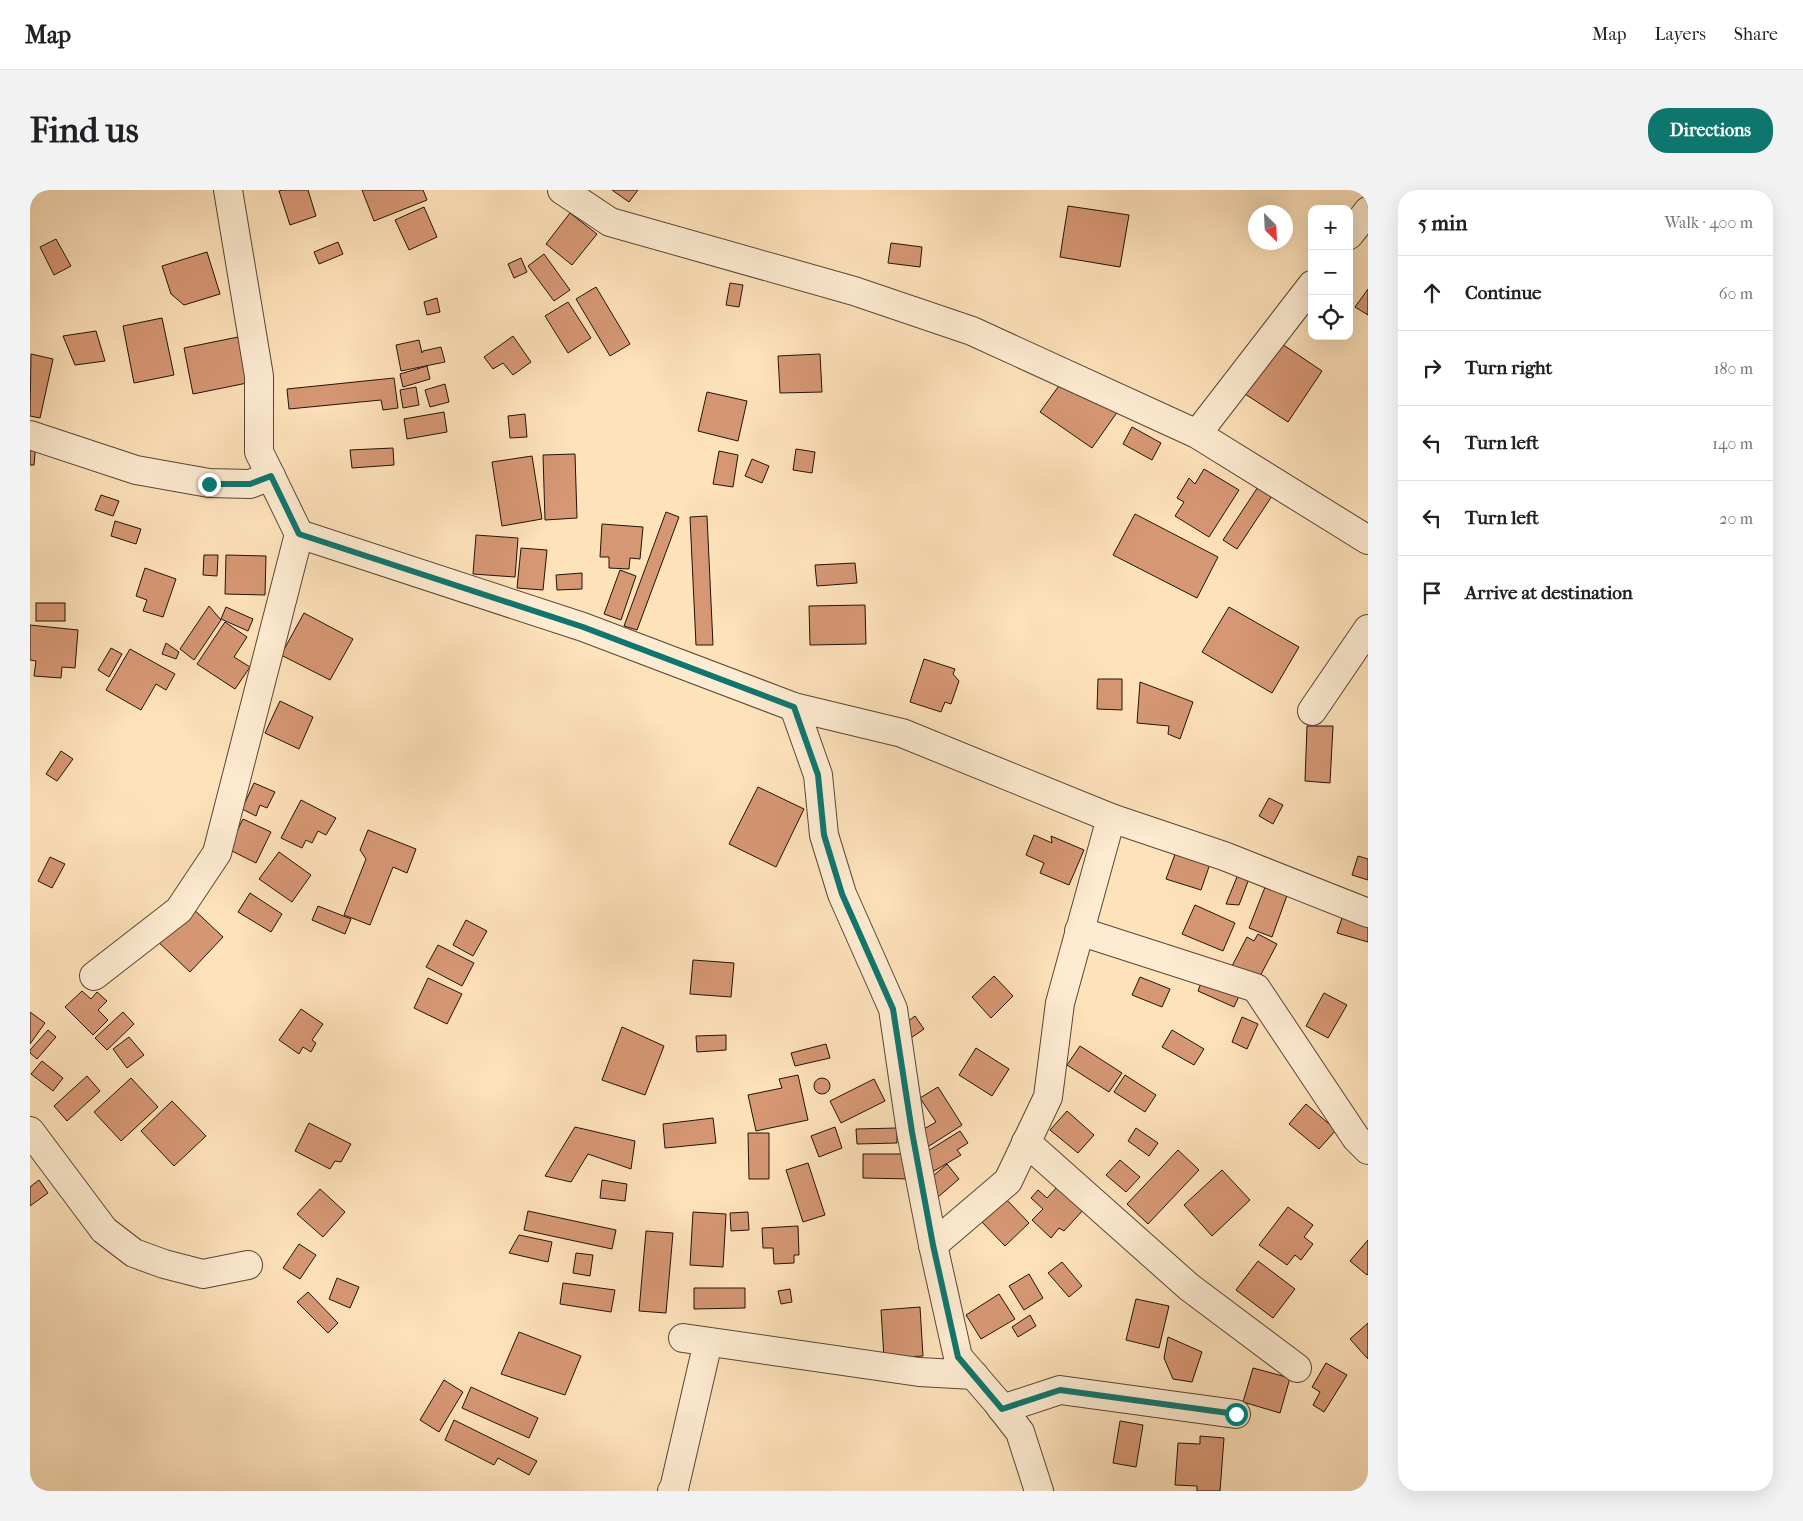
<!DOCTYPE html>
<html lang="en">
<head>
<meta charset="utf-8">
<style>
	body { margin:0; font-family:"IM FELL French Canon",serif; background:#f2f2f2; color:#202124 }
	.controls { position:absolute; right:15px; top:15px; display:grid; overflow:hidden; border-radius:10px; box-shadow:0 5px 20px #0002 }
	.controls button { width:45px; height:45px; display:grid; place-items:center; padding:0; border:0; border-bottom:1px solid #e0e0e0; background:#fff; color:#202124; font:25px sans-serif }
	.compass { position:absolute; left:1218px; top:15px; width:45px; height:45px; border-radius:50%; background:#fff; box-shadow:0 5px 20px #0002; rotate:156deg }
	.stop { position:absolute; width:15px; height:15px; margin:-11px; border:4px solid #0f766e; border-radius:50%; background:#fff }
	.stop.end { background:#0f766e; border-color:#fff; box-shadow:0 1px 5px #0008 }
	.list { margin:0; padding:0; list-style:none }
	h2 { display:flex; justify-content:space-between; align-items:center; height:65px; margin:0; padding:0 20px; font-size:21px }
	h2 small { font-size:16px; font-weight:400; color:#757577 }
	.list li { display:grid; grid-template-columns:32px 1fr auto; gap:15px; align-items:center; box-sizing:border-box; height:75px; padding:0 20px; border-top:1px solid #e0e0e0 }
	.list b { display:block; font-size:19px; white-space:nowrap }
	.list em { font-size:16px; font-style:normal; color:#757577 }
	.icon { flex:none; width:28px; height:28px; fill:none; stroke:currentColor; stroke-width:2; stroke-linecap:round; stroke-linejoin:round }
	.map { position:relative; flex:none; width:1338px; height:1301px; overflow:hidden; border-radius:20px }
	header { display:flex; align-items:center; gap:30px; box-sizing:border-box; height:70px; padding:0 25px; background:#fff; border-bottom:1px solid #e0e0e0 }
	header strong { font-size:24px }
	nav { display:flex; gap:28px; margin-inline-start:auto; font-size:18px }
	.intro { display:flex; align-items:center; justify-content:space-between; box-sizing:border-box; height:120px; padding:0 30px }
	h1 { margin:0; font-size:35px }
	.button { padding:12px 22px; border-radius:20px; background:#0f766e; color:#fff; font-size:18px; font-weight:700 }
	main { display:flex; gap:30px; padding:0 30px }
	aside { flex:1; background:#fff; border-radius:20px; box-shadow:0 5px 20px #0002 }
	.map>svg:first-child { display:block }
	.building { fill:#d69774; stroke:#241207 }
	.lines { fill:none; stroke-linecap:round; stroke-linejoin:round }
	.minor-casing { stroke:#5a4634; stroke-width:30 }
	.minor { stroke:#feecd2; stroke-width:28 }
	.route { stroke:#0f766e; stroke-width:6 }
</style>
</head>
<body>
<header>
<strong>Map</strong>
<nav><a>Map</a><a>Layers</a><a>Share</a></nav>
</header>
<div class="intro"><h1>Find us</h1><a class="button">Directions</a></div>
<main>
<div class="map">
<svg width="1338" height="1301" viewBox="0 0 1338 1301">
	<rect width="100%" height="100%" fill="#fee2ba"/>
	<filter id="stains"><feTurbulence type="fractalNoise" baseFrequency=".004" numOctaves="4"/><feColorMatrix values="0 0 0 0 .2 0 0 0 0 .09 0 0 0 0 .02 0 0 0 .5 -.17"/></filter>
	<radialGradient id="worn" r=".72"><stop offset=".6" stop-color="#630" stop-opacity="0"/><stop offset="1" stop-color="#630" stop-opacity=".3"/></radialGradient>
	<!-- building -->
	<g class="building">
		<path d="M252,0H278L286,26L260,35L249,1Z"/>
		<path d="M332,0H393L397,10L344,31Z"/>
		<path d="M582,0H608L599,12Z"/>
		<path d="M1038,16L1099,25L1090,77L1030,67Z"/>
		<path d="M394,17L407,47L379,60L365,30Z"/>
		<path d="M540,23L567,44L542,75L516,54Z"/>
		<path d="M26,49L41,76L24,85L10,57Z"/>
		<path d="M308,52L313,64L289,74L284,62Z"/>
		<path d="M861,53L892,57L890,77L858,73Z"/>
		<path d="M177,62L190,104L154,115L141,104L132,76Z"/>
		<path d="M514,64L540,100L524,111L498,76Z"/>
		<path d="M491,68L497,82L484,88L478,74Z"/>
		<path d="M700,93L713,95L709,117L696,115Z"/>
		<path d="M566,97L600,154L580,166L546,109Z"/>
		<path d="M1338,99V125L1325,117Z"/>
		<path d="M407,108L410,122L397,125L394,112Z"/>
		<path d="M538,112L561,148L538,163L515,126Z"/>
		<path d="M132,128L144,185L104,193L93,136Z"/>
		<path d="M66,141L75,171L45,175L33,146Z"/>
		<path d="M483,146L501,172L483,185L473,173L463,179L454,167Z"/>
		<path d="M208,147L217,193L163,204L154,158Z"/>
		<path d="M389,150L392,163L393,161L411,157L415,172L371,181L366,155Z"/>
		<path d="M1249,152L1292,181L1258,232L1215,204Z"/>
		<path d="M1,164L23,169L10,228L0,226Z"/>
		<path d="M790,164L792,202L750,203L748,166Z"/>
		<path d="M397,176L400,189L373,197L370,184Z"/>
		<path d="M1036,186L1088,221L1062,258L1010,222Z"/>
		<path d="M364,188L368,218L353,220L351,210L259,219L257,199Z"/>
		<path d="M415,194L419,212L400,217L395,200Z"/>
		<path d="M386,197L389,215L373,218L370,200Z"/>
		<path d="M677,202L717,211L708,251L668,241Z"/>
		<path d="M414,222L417,242L377,249L374,229Z"/>
		<path d="M495,224L497,247L480,248L478,226Z"/>
		<path d="M1102,237L1131,253L1122,270L1093,254Z"/>
		<path d="M0,249L6,252L4,275H0Z"/>
		<path d="M363,258L364,275L322,278L320,260Z"/>
		<path d="M766,259L785,262L782,283L763,280Z"/>
		<path d="M689,261L708,265L703,297L683,294Z"/>
		<path d="M545,264L547,328L515,330L513,265Z"/>
		<path d="M502,266L512,329L472,336L462,272Z"/>
		<path d="M722,269L739,276L732,293L715,286Z"/>
		<path d="M1174,279L1209,300L1179,347L1145,326L1154,312L1147,308L1159,288L1165,294Z"/>
		<path d="M1228,297L1242,306L1207,359L1193,350Z"/>
		<path d="M71,305L89,311L83,326L65,320Z"/>
		<path d="M636,322L649,327L607,440L594,436Z"/>
		<path d="M1105,324L1188,367L1167,408L1083,365Z"/>
		<path d="M677,326L683,455H666L660,327Z"/>
		<path d="M85,331L111,339L106,354L81,346Z"/>
		<path d="M572,334L613,337L610,369L600,368L599,379L579,378V367H570Z"/>
		<path d="M446,345L488,348L485,387L443,384Z"/>
		<path d="M491,358L517,360L513,400L487,398Z"/>
		<path d="M174,365H188L187,386L173,385Z"/>
		<path d="M196,365L236,366L235,405L195,404Z"/>
		<path d="M825,373L827,393L787,396L785,375Z"/>
		<path d="M115,378L146,389L133,427L113,421L117,410L106,406Z"/>
		<path d="M590,380L606,386L591,430L574,424Z"/>
		<path d="M552,383V399L527,400L526,385Z"/>
		<rect x="6" y="413" width="29" height="18"/>
		<path d="M835,415L836,454L780,455L779,416Z"/>
		<path d="M179,416L191,430L164,470L150,459Z"/>
		<path d="M196,417L223,429L218,441L191,429Z"/>
		<path d="M1199,417L1269,457L1242,503L1172,462Z"/>
		<path d="M274,423L323,449L300,490L251,465Z"/>
		<path d="M195,432L217,447L204,467L220,477L205,499L167,474Z"/>
		<path d="M0,435L48,440L45,478L32,477L31,488L4,486L6,471L0,470Z"/>
		<path d="M136,453L149,462L146,469L132,464Z"/>
		<path d="M81,458L92,464L79,487L68,480Z"/>
		<path d="M100,459L145,484L136,500L126,494L111,520L76,500Z"/>
		<path d="M894,469L925,479L923,484L929,491L921,514L915,512L911,522L880,512Z"/>
		<path d="M1068,489H1092V520L1067,519Z"/>
		<path d="M1110,492L1163,512L1150,549L1138,544L1139,536L1107,533Z"/>
		<path d="M250,511L283,527L269,559L235,543Z"/>
		<path d="M1277,536H1303L1300,593L1275,591Z"/>
		<path d="M31,561L43,569L27,591L16,584Z"/>
		<path d="M224,593L245,602L237,618L230,615L226,626L212,619Z"/>
		<path d="M728,597L774,619L746,677L699,654Z"/>
		<path d="M1239,608L1253,615L1243,634L1229,626Z"/>
		<path d="M271,610L306,628L296,645L288,641L282,653L276,650L272,658L251,648Z"/>
		<path d="M213,629L241,642L226,673L198,659Z"/>
		<path d="M338,640L386,659L377,683L363,677L340,735L314,725L336,669L330,660Z"/>
		<path d="M1004,645L1022,653L1021,646L1054,660L1039,695L1010,683L1014,673L996,665Z"/>
		<path d="M1147,659L1181,671L1171,700L1136,689Z"/>
		<path d="M249,662L281,685L262,712L229,689Z"/>
		<path d="M1328,666L1338,669V690L1322,685Z"/>
		<path d="M20,667L35,674L22,698L8,691Z"/>
		<path d="M1211,677L1222,681L1209,715L1196,714Z"/>
		<path d="M1237,692L1259,700L1242,747L1219,738Z"/>
		<path d="M220,703L252,724L241,742L208,722Z"/>
		<path d="M158,714L193,747L160,782L125,749Z"/>
		<path d="M1165,715L1205,733L1193,761L1152,744Z"/>
		<path d="M288,716L321,729L315,744L282,730Z"/>
		<path d="M1314,722L1338,730V752L1307,743Z"/>
		<path d="M436,730L457,741L443,766L423,755Z"/>
		<path d="M1228,744L1247,754L1228,790L1202,776L1217,747L1224,751Z"/>
		<path d="M408,755L444,773L432,796L396,777Z"/>
		<path d="M663,770L704,773L701,807L660,804Z"/>
		<path d="M964,786L983,806L961,828L942,807Z"/>
		<path d="M1110,787L1140,799L1132,817L1102,805Z"/>
		<path d="M398,788L432,804L417,834L384,818Z"/>
		<path d="M1173,788L1210,804L1204,817L1168,801Z"/>
		<path d="M52,801L61,809L67,802L77,811L68,820L78,830L63,845L35,817Z"/>
		<path d="M1294,803L1317,815L1298,848L1276,836Z"/>
		<path d="M271,819L293,834L282,850L286,853L281,862L273,857L269,864L249,850Z"/>
		<path d="M0,822L15,833L0,854Z"/>
		<path d="M93,822L104,834L77,860L65,848Z"/>
		<path d="M885,826L894,839L878,850L869,838Z"/>
		<path d="M1212,827L1228,834L1217,859L1202,852Z"/>
		<path d="M592,837L634,856L615,905L572,890Z"/>
		<path d="M18,840L26,847L7,869L0,863V860Z"/>
		<path d="M1142,840L1174,859L1164,875L1132,857Z"/>
		<path d="M696,845V860L667,862L666,846Z"/>
		<path d="M99,847L114,865L97,878L83,859Z"/>
		<path d="M796,854L800,868L765,876L761,863Z"/>
		<path d="M1050,856L1092,883L1079,902L1037,875Z"/>
		<path d="M946,858L979,879L962,906L929,885Z"/>
		<path d="M12,871L33,888L23,901L1,884Z"/>
		<path d="M768,885L778,930L726,941L718,905L752,898L749,889Z"/>
		<path d="M1095,885L1126,905L1115,922L1084,902Z"/>
		<path d="M57,886L70,901L37,931L24,916Z"/>
		<circle cx="792" cy="896" r="8"/>
		<path d="M101,888L128,917L91,951L64,922Z"/>
		<path d="M844,889L855,911L811,933L800,911Z"/>
		<path d="M908,897L932,935L896,958L887,943L906,932L890,908Z"/>
		<path d="M142,911L176,946L144,976L111,941Z"/>
		<path d="M1276,914L1306,940L1289,959L1259,934Z"/>
		<path d="M1037,921L1064,945L1048,963L1020,940Z"/>
		<path d="M683,928L686,953L635,958L633,934Z"/>
		<path d="M279,933L321,954L311,972L305,971L300,979L265,961Z"/>
		<path d="M545,937L605,951L601,979L558,964L541,992L515,986Z"/>
		<path d="M805,937L812,958L789,967L781,946Z"/>
		<path d="M867,938V953L827,954L826,939Z"/>
		<path d="M1106,938L1128,953L1119,966L1098,951Z"/>
		<path d="M930,941L938,953L927,960L931,965L904,981L893,964Z"/>
		<path d="M718,943H739V989H719Z"/>
		<path d="M1148,960L1169,980L1118,1034L1097,1014Z"/>
		<path d="M833,964H881V989L833,988Z"/>
		<path d="M1090,970L1110,987L1096,1002L1076,985Z"/>
		<path d="M778,973L795,1025L773,1032L756,980Z"/>
		<path d="M917,974L929,989L908,1007L896,992Z"/>
		<path d="M1192,980L1220,1010L1182,1046L1154,1015Z"/>
		<path d="M9,990L18,1003L0,1016V997Z"/>
		<path d="M572,990L597,994L595,1011L570,1008Z"/>
		<path d="M1029,995L1054,1019L1034,1041L1029,1038L1021,1048L1002,1030L1013,1019L1001,1008L1008,1000L1017,1008Z"/>
		<path d="M290,999L315,1022L293,1047L267,1024Z"/>
		<path d="M973,1006L999,1033L975,1056L949,1029Z"/>
		<path d="M1258,1017L1283,1035L1274,1047L1283,1054L1271,1070L1265,1065L1257,1075L1229,1055Z"/>
		<path d="M498,1021L586,1040L582,1059L494,1040Z"/>
		<path d="M663,1022L696,1024L693,1077L660,1075Z"/>
		<path d="M718,1022L719,1040L701,1041L700,1023Z"/>
		<path d="M768,1036L769,1065H764V1073L744,1074L743,1058H733L732,1038Z"/>
		<path d="M616,1041L643,1043L636,1123L609,1121Z"/>
		<path d="M489,1045L522,1052L518,1072L479,1063Z"/>
		<path d="M1338,1050V1084L1337,1085L1320,1071Z"/>
		<path d="M269,1054L286,1065L270,1089L253,1078Z"/>
		<path d="M546,1063L563,1065L560,1086L543,1083Z"/>
		<path d="M1228,1071L1265,1099L1243,1128L1206,1100Z"/>
		<path d="M1032,1072L1052,1096L1039,1107L1018,1083Z"/>
		<path d="M999,1084L1013,1108L994,1120L979,1096Z"/>
		<path d="M307,1088L329,1097L320,1118L299,1109Z"/>
		<path d="M533,1093L585,1100L581,1122L530,1114Z"/>
		<path d="M664,1098H715V1118L664,1119Z"/>
		<path d="M760,1099L762,1112L751,1114L748,1101Z"/>
		<path d="M278,1102L308,1133L298,1143L267,1112Z"/>
		<path d="M969,1104L985,1129L951,1149L936,1125Z"/>
		<path d="M1106,1109L1139,1116L1129,1158L1096,1150Z"/>
		<path d="M890,1117L893,1166L854,1168L851,1120Z"/>
		<path d="M1000,1125L1006,1136L988,1147L982,1137Z"/>
		<path d="M1338,1133V1169L1320,1149Z"/>
		<path d="M489,1142L551,1166L535,1205L471,1184Z"/>
		<path d="M1138,1147L1172,1162L1162,1192L1143,1189L1134,1168Z"/>
		<path d="M1296,1173L1317,1185L1294,1222L1283,1215L1290,1202L1282,1197Z"/>
		<path d="M1223,1178L1260,1188L1250,1223L1213,1212Z"/>
		<path d="M414,1190L433,1202L409,1242L390,1230Z"/>
		<path d="M441,1197L508,1228L499,1248L432,1218Z"/>
		<path d="M424,1230L507,1271L499,1285L468,1268L464,1275L415,1250Z"/>
		<path d="M1090,1231L1113,1235L1106,1277L1083,1273Z"/>
		<path d="M1170,1246L1194,1248L1190,1301H1167V1296L1145,1295L1148,1253L1170,1254Z"/>
	</g>
	<g class="lines">
		<defs>
			<g id="minor">
				<path d="M532,0L580,32L824,101L942,141L1167,244L1338,350"/>
				<path d="M1319,45L1338,21"/>
				<path d="M1167,244L1282,95"/>
				<path d="M0,245L106,280L179,293L220,294L241,286"/>
				<path d="M269,344L553,437L764,517L872,543L1081,628L1194,666L1338,723"/>
				<path d="M764,517L788,585L794,645L812,704L863,819L881,942L903,1055L928,1167L966,1211L990,1242L1009,1301"/>
				<path d="M1282,521L1338,439"/>
				<path d="M1049,741L1226,798L1326,948L1338,960"/>
				<path d="M64,786L149,720L187,663L269,344L229,262V186L198,0"/>
				<path d="M0,941L74,1040L104,1063L134,1074L173,1084L218,1075"/>
				<path d="M996,952L1159,1097L1267,1178"/>
				<path d="M903,1055L978,991L1018,907L1030,813L1081,628"/>
				<path d="M653,1148L889,1182L944,1185"/>
				<path d="M972,1219L1030,1200L1206,1224"/>
				<path d="M642,1301L644,1299L678,1152"/>
			</g>
		</defs>
		<!-- minor casing -->
		<use href="#minor" class="minor-casing"/>
		<!-- minor -->
		<use href="#minor" class="minor"/>
	</g>
	<g class="lines">
		<!-- route -->
		<path class="route" d="M179,294H220L241,286L269,344L553,437L764,517L788,585L794,645L812,704L863,819L882,942L903,1055L928,1167L972,1219L1030,1200L1206,1224"/>
	</g>
	<rect width="100%" height="100%" filter="url(#stains)"/>
	<rect width="100%" height="100%" fill="url(#worn)"/>
</svg>
<div class="controls">
<button>+</button>
<button>−</button>
<button><svg class="icon" aria-label="locate" viewBox="0 0 24 24"><circle cx="12" cy="12" r="6"/><path d="M12 2v4M12 18v4M2 12h4M18 12h4"/></svg></button>
</div>
<svg class="compass" viewBox="-18 -18 36 36"><path d="M0-13l5 13h-10z" fill="#e53935"/><path d="M0 13l5-13h-10z" fill="#757577"/></svg>
<div class="stop" style="left:1206px;top:1224px"></div>
<div class="stop end" style="left:179px;top:294px"></div>
</div>
<aside>
<h2>5 min<small>Walk · 400 m</small></h2>
<ul class="list">
<li><svg class="icon" aria-label="ahead" viewBox="0 0 24 24"><path d="M12 20V5M6 11l6-6 6 6"/></svg><div><b>Continue</b></div><em>60 m</em></li>
<li><svg class="icon" aria-label="right" viewBox="0 0 24 24"><path d="M7 20v-9h11M14 6l5 5-5 5"/></svg><div><b>Turn right</b></div><em>180 m</em></li>
<li><svg class="icon" aria-label="left" viewBox="0 0 24 24"><path d="M17 20v-9H6M10 6l-5 5 5 5"/></svg><div><b>Turn left</b></div><em>140 m</em></li>
<li><svg class="icon" aria-label="left" viewBox="0 0 24 24"><path d="M17 20v-9H6M10 6l-5 5 5 5"/></svg><div><b>Turn left</b></div><em>20 m</em></li>
<li><svg class="icon" aria-label="arrive" viewBox="0 0 24 24"><path d="M6 21V4h12l-3 4 3 4H6"/></svg><div><b>Arrive at destination</b></div></li>
</ul>
</aside>
</main>
</body>
</html>
